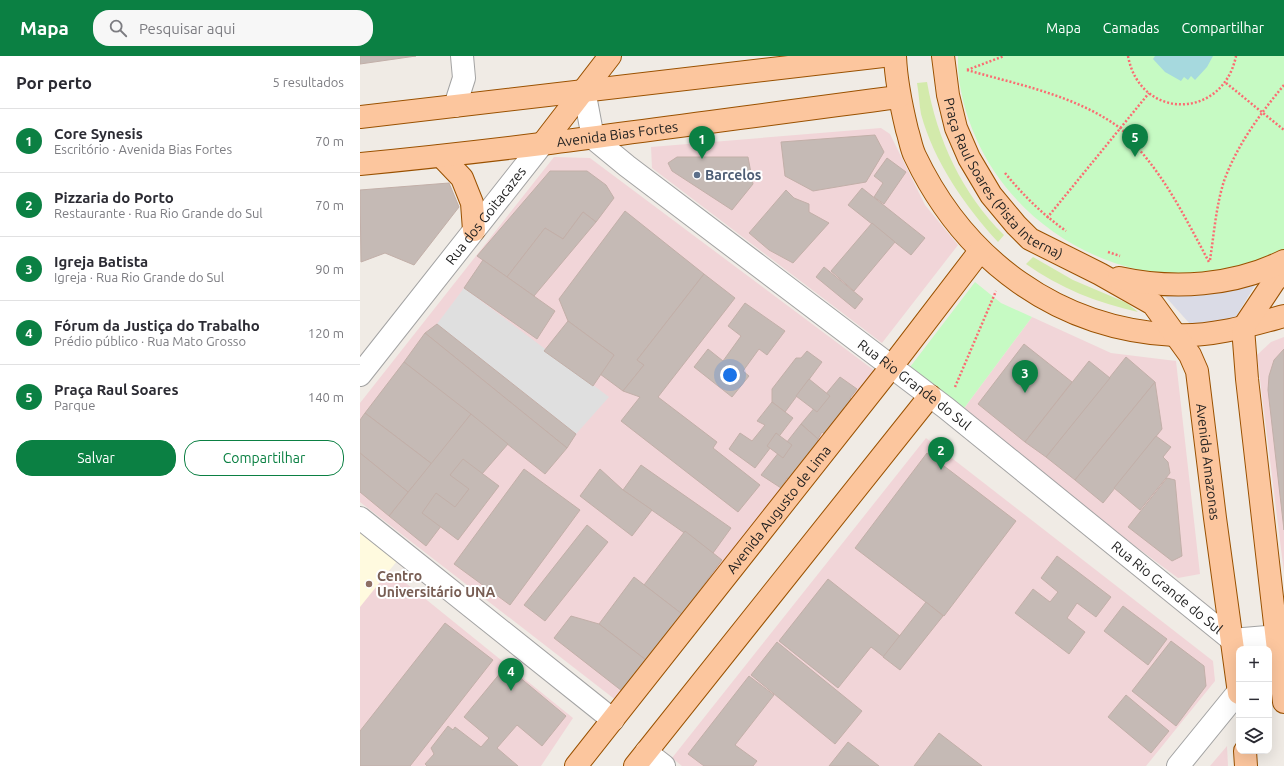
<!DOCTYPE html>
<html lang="pt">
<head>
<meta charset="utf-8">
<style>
	body { margin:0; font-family:Ubuntu,sans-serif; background:#f7f7f7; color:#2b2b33 }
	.controls { position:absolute; right:12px; bottom:12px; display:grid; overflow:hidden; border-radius:8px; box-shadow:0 4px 16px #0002 }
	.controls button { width:36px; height:36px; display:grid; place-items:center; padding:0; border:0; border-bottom:1px solid #e1e1e2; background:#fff; color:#2b2b33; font:20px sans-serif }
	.you { position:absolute; left:370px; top:319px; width:14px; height:14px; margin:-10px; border:3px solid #fff; border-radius:50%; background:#1a73e8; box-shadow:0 0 0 6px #1a73e833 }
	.badge { display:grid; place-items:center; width:26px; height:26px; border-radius:50%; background:#0b8043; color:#fff; font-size:13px; font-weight:700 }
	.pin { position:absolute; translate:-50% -33px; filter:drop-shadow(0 1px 2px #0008) }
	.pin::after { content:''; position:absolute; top:21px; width:14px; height:12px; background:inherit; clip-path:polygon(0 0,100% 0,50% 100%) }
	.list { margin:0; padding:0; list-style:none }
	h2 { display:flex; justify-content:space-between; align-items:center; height:52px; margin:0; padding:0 16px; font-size:17px }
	h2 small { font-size:13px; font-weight:400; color:#7c7c81 }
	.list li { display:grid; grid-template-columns:26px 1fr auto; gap:12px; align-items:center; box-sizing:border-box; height:64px; padding:0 16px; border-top:1px solid #e1e1e2 }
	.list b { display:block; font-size:15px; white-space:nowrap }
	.list p { margin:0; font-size:13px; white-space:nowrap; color:#7c7c81 }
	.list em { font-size:13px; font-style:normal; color:#7c7c81 }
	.actions { display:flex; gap:8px; padding:12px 16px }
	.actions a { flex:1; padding:9px 0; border:1px solid #0b8043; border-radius:16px; text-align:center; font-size:14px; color:#0b8043 }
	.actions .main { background:#0b8043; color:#fff }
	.icon { flex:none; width:22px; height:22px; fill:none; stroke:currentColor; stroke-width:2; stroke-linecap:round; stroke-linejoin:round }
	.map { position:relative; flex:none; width:924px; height:710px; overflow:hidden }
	header { display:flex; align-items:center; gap:24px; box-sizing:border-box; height:56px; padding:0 20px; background:#0b8043; color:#fff }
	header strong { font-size:19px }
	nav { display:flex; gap:22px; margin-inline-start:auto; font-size:14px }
	.search { width:280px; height:36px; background:#f7f7f7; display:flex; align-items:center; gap:10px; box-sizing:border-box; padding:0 14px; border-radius:16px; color:#7c7c81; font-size:15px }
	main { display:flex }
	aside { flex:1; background:#fff }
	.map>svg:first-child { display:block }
	.commercial { fill:#f1d5d8 }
	.education { fill:#fffadf }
	.grass { fill:#d3eaab }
	.park { fill:#c6fac3 }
	.parking { fill:#dfdfdf }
	.plaza { fill:#dadbe6 }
	.water { fill:#a6d9de }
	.building { fill:#c5bab5; stroke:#c2afa8 }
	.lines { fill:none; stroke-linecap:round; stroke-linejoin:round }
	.minor-casing { stroke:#a3a3a3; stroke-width:24 }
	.major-casing { stroke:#9a5100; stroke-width:24 }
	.path { stroke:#fb6c72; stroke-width:2.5; stroke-dasharray:2 2; stroke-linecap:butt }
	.minor { stroke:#fff; stroke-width:22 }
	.major { stroke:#fcc69e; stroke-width:22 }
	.service-dot { fill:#5c6f8a; stroke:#fff; stroke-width:1.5 }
	.education-dot { fill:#8d6e63; stroke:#fff; stroke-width:1.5 }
	.labels { text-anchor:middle; stroke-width:4; stroke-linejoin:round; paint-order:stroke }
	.street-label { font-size:14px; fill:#1f1f1f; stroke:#fff }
	.service-label { font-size:14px; font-weight:bold; fill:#4e5e75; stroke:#fff; text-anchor:start }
	.education-label { font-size:14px; font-weight:bold; fill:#785e54; stroke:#fff; text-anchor:start }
</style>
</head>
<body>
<header>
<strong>Mapa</strong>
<div class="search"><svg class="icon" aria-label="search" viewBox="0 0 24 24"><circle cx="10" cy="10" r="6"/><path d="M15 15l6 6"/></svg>Pesquisar aqui</div>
<nav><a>Mapa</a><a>Camadas</a><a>Compartilhar</a></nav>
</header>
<main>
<aside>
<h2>Por perto<small>5 resultados</small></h2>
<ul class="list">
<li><span class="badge">1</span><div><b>Core Synesis</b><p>Escritório · Avenida Bias Fortes</p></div><em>70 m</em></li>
<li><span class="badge">2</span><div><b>Pizzaria do Porto</b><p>Restaurante · Rua Rio Grande do Sul</p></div><em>70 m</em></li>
<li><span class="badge">3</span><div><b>Igreja Batista</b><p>Igreja · Rua Rio Grande do Sul</p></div><em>90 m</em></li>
<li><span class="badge">4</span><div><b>Fórum da Justiça do Trabalho</b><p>Prédio público · Rua Mato Grosso</p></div><em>120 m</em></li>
<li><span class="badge">5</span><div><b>Praça Raul Soares</b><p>Parque</p></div><em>140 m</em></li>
</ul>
<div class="actions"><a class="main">Salvar</a><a>Compartilhar</a></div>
</aside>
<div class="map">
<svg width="924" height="710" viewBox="0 0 924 710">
	<rect width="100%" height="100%" fill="#f0ebe5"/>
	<!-- commercial -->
	<g class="commercial">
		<path d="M521,72L530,78L565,149L598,189L522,287L292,112L291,91Z"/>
		<path d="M194,101L230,102L515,315L257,645L0,446V347Z"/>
		<path d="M672,261L751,297L816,305L840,518L818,522L599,359Z"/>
		<path d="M924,281V517L897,299L911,286Z"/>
		<path d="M566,382L853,605L855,625L786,710H322L312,702Z"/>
		<path d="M0,490L213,662L181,710H0Z"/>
		<path d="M867,690L868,710H850Z"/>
	</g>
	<!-- education -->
	<path class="education" d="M0,476L37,505L0,551Z"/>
	<!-- grass -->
	<g class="grass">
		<path d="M567,26C577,83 602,138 644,179L638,186C605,150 574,106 561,58C559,48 559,37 557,27Z"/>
		<path d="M673,201L713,224L767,247L778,256C738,247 699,232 666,208Z"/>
	</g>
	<!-- park -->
	<g class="park">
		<path d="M598,0H924V194C811,256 666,196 616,82C605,57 597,28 598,0Z"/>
		<path d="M615,226L641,247L672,261L599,359L547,315Z"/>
	</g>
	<!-- parking -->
	<path class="parking" d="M104,232L249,341L216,378L77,268Z"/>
	<!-- plaza -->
	<path class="plaza" d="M897,226L874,264L831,269L803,238Z"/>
	<!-- water -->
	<path class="water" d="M795,0H853L847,11L835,24L831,20L828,24L824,21L821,25L805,16L793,3Z"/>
	<!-- building -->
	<g class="building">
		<path d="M0,0H56L0,8Z"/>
		<path d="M515,79L524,96L506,126L453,135L425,120L421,86Z"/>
		<path d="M317,101H388L393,128L372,154L312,115L308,107Z"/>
		<path d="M527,102L546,116L524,148L514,141L523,127L514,120Z"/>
		<path d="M190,115H227L246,129L254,142L236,166L223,156L203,183L185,172L147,221L117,200Z"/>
		<path d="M89,127L99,151L54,209L25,197L1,206L0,134Z"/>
		<path d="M502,132L565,182L551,199L488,149Z"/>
		<path d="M426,134L434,142L449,148V156L469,167L433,207L409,194L389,177Z"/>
		<path d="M265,155L344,218L277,304L284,309L263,335L240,318L254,299L208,265L199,243Z"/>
		<path d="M223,156L236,166L174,240L147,221L185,172L203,183Z"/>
		<path d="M512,167L535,186L494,235L471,215Z"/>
		<path d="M123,204L195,255L177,283L104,232Z"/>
		<path d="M464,211L503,243L495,253L456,221Z"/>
		<path d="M344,218L375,242L298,341L357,386L353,392L400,429L378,456L261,365L280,341L263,335L284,309L277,304Z"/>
		<path d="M385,247L425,275L407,299L399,293L383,315L389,320L372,341L334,311L348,293L363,305L381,280L368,270Z"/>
		<path d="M208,265L254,299L233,330L184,295Z"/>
		<path d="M77,268L216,378L207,392L65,277Z"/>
		<path d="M65,277L207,392L185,418L44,306Z"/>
		<path d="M664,288L712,326L665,386L618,348Z"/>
		<path d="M924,293V474L908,334L909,320L914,304Z"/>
		<path d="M447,295L462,306L425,356L412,346V333L436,302H441Z"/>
		<path d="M766,301L795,326L715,424L686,401Z"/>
		<path d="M729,305L750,322L686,401L665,386Z"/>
		<path d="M44,306L111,358L72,408L5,357Z"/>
		<path d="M480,321L497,333L490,342L493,346L466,379L462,376L458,383L441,368Z"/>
		<path d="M449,323L470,340L457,356L436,340Z"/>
		<path d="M795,326L802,373L743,447L715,424Z"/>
		<path d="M412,346L433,362L395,412L369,393L380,377L392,385L405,369L397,365Z"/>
		<path d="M5,357L72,408L48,436L0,397V364Z"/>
		<path d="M111,358L148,388L109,433L66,490L29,460Z"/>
		<path d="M441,368L458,383L456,393L433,425L427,422L421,432L401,419Z"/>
		<path d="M416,377L432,389L423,402L407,390Z"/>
		<path d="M796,380L811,391L803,401L808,406L810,417L780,454L754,432Z"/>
		<path d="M0,397L48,436L29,460L0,436Z"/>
		<path d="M567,397L656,465L584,560L495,492Z"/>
		<path d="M103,403L139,430L98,484L62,457L76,437L95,451L109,433L90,419Z"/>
		<path d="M281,409L371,472L353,497L263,434Z"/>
		<path d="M164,413L220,454L150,549L94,508Z"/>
		<path d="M240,413L263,434L292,454L272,480L220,440Z"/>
		<path d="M807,422L815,424L822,500L812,505L768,471Z"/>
		<path d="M227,469L248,486L185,565L164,549Z"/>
		<path d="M325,475L362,504L322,558L284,529Z"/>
		<path d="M697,500L751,541L736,561L717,547L707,562L725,576L709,598L655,557L673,533L690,546L698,536L681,522Z"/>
		<path d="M274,521L322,558L286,604L239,568Z"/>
		<path d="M468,523L545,584L529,605L511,591L478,632L419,585Z"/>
		<path d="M566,546L583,560L540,614L523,601Z"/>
		<path d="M763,550L807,583L788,609L744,575Z"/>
		<path d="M211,560L239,568L286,604L262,635L194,582Z"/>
		<path d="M85,567L133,604L50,710H0V675Z"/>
		<path d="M811,585L844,610L846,630L816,670L772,635Z"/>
		<path d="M417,586L502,655L475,688L391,619Z"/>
		<path d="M146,610L206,660L182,690L157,669L137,692L158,710H67L65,708L74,698L71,692L88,670L93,674L95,671L121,691L129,682L104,661Z"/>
		<path d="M389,620L414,639L375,689L397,705L393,710H344L328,698Z"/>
		<path d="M766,639L809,675L791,697L748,661Z"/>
		<path d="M579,677L622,710H554Z"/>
		<path d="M488,686L519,710H469Z"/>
	</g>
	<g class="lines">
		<defs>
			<g id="minor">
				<path id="s1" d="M224,34L233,82L267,110L586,352L872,584L917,580L924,572"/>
				<path d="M95,50L104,22L102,0"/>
				<path id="s2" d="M0,319L183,87"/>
				<path d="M0,462L253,664"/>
				<path d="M286,696L304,710"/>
				<path d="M818,710L879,635"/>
			</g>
			<g id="major">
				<path d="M535,0C536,26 541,49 547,74C550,83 551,92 555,100C605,205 698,273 814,279C852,281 888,270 924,260"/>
				<path id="s3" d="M583,0L588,39L596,72L609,102L631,139L656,169L670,183L740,218L793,248L830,299L837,315L855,462L879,637"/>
				<path d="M0,61L523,0"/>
				<path d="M183,87L250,0"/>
				<path d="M81,100L102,122L112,147L114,174"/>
				<path id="s4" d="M0,108C180,91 359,64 539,41"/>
				<path d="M924,217L915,224L883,272L887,323L924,646"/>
				<path d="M759,222C814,234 873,230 924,205"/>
				<path d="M885,695L886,710"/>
				<path id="s5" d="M216,710L532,310L620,195"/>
				<path d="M275,710L570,340"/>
			</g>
		</defs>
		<!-- minor casing -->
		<use href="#minor" class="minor-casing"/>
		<!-- major casing -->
		<use href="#major" class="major-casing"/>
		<!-- path -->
		<g class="path">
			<path d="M768,0C780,65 863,64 876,0"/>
			<path d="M607,14C659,29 715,39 760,72C766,77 771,84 776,90C807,124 827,165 849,206"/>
			<path d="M607,14L644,0"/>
			<path d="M866,27L924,74"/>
			<path d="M645,117C663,139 682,158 706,175"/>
			<path d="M687,162L789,37"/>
			<path d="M748,196L760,200"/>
			<path d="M850,204C854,178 856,150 864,125C877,89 900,58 924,29"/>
			<path d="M595,331L636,235"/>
		</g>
		<!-- minor -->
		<use href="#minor" class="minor"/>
		<!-- major -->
		<use href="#major" class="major"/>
	</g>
	<!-- markers -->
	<circle class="service-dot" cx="337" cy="119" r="4"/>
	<circle class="education-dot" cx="9" cy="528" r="4"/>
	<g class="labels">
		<!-- street labels -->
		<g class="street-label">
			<text dy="5" stroke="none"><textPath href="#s4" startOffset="259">Avenida Bias Fortes</textPath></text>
			<text dy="5" stroke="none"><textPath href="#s3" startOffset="143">Praça Raul Soares (Pista Interna)</textPath></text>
			<text dy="5" stroke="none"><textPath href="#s2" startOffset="203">Rua dos Goitacazes</textPath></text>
			<text dy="5" stroke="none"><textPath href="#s1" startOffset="454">Rua Rio Grande do Sul</textPath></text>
			<text dy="5" stroke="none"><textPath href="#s3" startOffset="519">Avenida Amazonas</textPath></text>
			<text dy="5" stroke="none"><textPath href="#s5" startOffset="327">Avenida Augusto de Lima</textPath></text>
			<text dy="5" stroke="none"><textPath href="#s1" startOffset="778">Rua Rio Grande do Sul</textPath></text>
		</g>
		<!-- service labels -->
		<g class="service-label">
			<text x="345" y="124">Barcelos</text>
		</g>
		<!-- education labels -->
		<g class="education-label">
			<text x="17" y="525">Centro<tspan x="17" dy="16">Universitário UNA</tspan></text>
		</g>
	</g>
</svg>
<div class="controls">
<button>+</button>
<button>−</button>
<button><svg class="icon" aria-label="layers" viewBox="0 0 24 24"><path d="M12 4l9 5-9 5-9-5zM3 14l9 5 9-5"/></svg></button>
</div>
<div class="you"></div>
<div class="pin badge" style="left:342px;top:103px">1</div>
<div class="pin badge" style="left:581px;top:414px">2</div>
<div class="pin badge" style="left:665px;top:337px">3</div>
<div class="pin badge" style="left:151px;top:635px">4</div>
<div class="pin badge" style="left:775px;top:101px">5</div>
</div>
</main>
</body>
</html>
